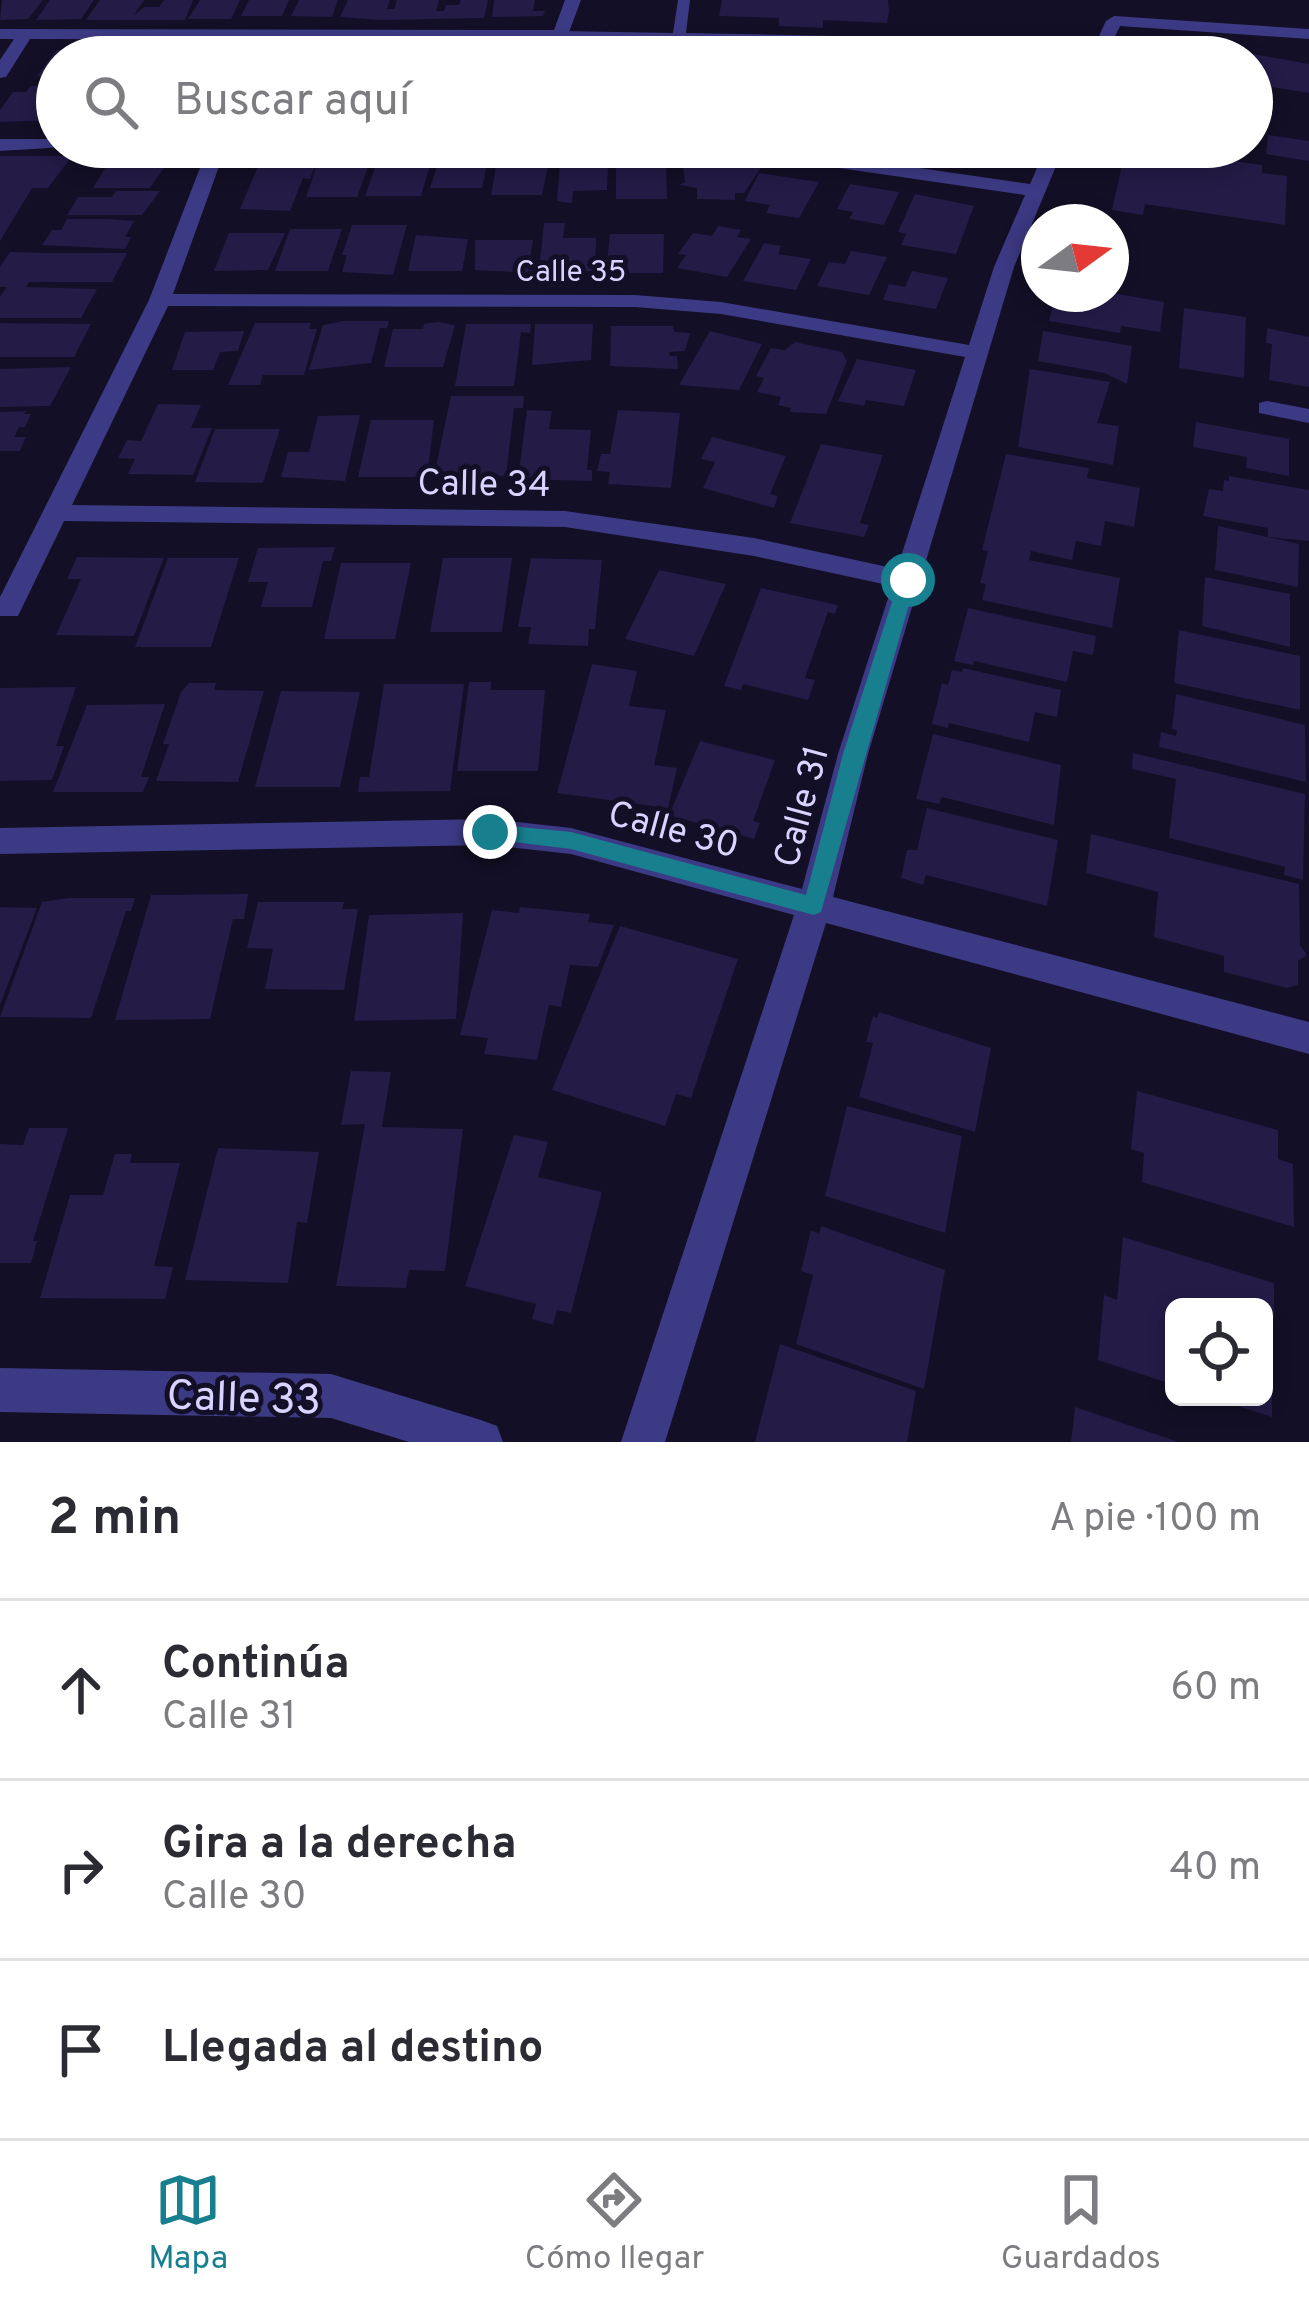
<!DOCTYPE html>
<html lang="es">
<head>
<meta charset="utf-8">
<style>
	body { margin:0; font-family:Overpass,sans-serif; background:#f2f2f3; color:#2b2b33 }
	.controls { position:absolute; right:36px; bottom:36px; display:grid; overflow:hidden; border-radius:18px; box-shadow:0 6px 18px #0003 }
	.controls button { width:108px; height:108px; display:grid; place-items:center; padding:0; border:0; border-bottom:3px solid #e1e1e2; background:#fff; color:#2b2b33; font:60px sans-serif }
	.compass { position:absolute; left:1021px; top:204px; width:108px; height:108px; border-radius:50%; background:#fff; box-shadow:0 6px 18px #0003; rotate:75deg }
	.stop { position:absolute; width:36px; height:36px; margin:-27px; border:9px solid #187f8f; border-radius:50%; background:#fff }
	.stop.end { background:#187f8f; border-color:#fff; box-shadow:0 3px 12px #0008 }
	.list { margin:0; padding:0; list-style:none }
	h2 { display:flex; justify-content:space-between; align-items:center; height:156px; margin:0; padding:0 48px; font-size:51px }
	h2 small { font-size:39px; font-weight:400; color:#7c7c81 }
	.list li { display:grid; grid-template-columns:78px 1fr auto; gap:36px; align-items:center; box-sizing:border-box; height:180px; padding:0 48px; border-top:3px solid #e1e1e2 }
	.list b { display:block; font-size:45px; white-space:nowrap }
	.list p { margin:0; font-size:39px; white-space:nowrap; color:#7c7c81 }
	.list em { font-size:39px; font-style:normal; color:#7c7c81 }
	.icon { flex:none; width:66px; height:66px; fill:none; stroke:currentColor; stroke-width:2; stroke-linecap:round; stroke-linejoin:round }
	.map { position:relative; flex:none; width:1309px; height:1442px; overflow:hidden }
	.search { position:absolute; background:#fff; box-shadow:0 6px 18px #0003; left:36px; right:36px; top:36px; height:132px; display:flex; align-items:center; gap:30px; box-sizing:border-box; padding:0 42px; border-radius:66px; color:#7c7c81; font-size:45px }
	.sheet { height:696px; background:#fff }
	nav { display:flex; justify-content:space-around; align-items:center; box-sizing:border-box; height:168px; border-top:3px solid #e1e1e2; background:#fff; font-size:33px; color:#7c7c81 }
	nav a { display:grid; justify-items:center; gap:6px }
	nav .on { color:#187f8f }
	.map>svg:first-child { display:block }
	.building { fill:#241b47 }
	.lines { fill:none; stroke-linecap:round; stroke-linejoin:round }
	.path { stroke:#2fb8b0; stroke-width:4.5; stroke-dasharray:3 6; stroke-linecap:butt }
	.lane { fill:#3d3a85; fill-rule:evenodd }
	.street { fill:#3d3a85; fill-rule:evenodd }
	.route { fill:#187f8f }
	.labels { text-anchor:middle; stroke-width:10; stroke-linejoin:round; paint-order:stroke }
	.far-street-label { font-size:30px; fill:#d9d4ff; stroke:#130f26 }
	.street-label { font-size:36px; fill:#d9d4ff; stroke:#130f26 }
	.near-street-label { font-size:42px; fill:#d9d4ff; stroke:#130f26 }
</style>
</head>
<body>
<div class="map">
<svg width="1309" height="1442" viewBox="0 0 1309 1442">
	<rect width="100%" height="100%" fill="#130f26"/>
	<!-- building -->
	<g class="building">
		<path d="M2,0H43L28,19L0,20Z"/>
		<path d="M50,0H94L81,19L36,20Z"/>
		<path d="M100,0H144L134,15L144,7H159L164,0H193L185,20H86Z"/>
		<path d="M200,0H240L231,19H188Z"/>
		<path d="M249,0H289L282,16H241Z"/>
		<path d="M299,0H338L332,17L291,16Z"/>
		<path d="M348,0H390L387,9H394L397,0H439L436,11H444L446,5H459L461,0H488L484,18L380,20L340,17Z"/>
		<path d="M494,0H535L533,11H545L543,16L492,17Z"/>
		<path d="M722,0H888L889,11L887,23L823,20V28L779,26V18L719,16Z"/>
		<path d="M1158,37L1309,64V93L1252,84V57L1124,55L1128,46L1137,49L1141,39L1156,41Z"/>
		<path d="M159,47H207L196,57H150Z"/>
		<path d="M213,47H238L253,49L249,57H208Z"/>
		<path d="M497,47H521L523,57H470L471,50L497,51Z"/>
		<path d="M526,47H568L567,57H525Z"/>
		<path d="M468,48L461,57H415L416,50Z"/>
		<path d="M262,49H305L302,57H258Z"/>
		<path d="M329,49H358L355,57H312L315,51Z"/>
		<path d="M367,49H411L408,57H365Z"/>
		<path d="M151,50L147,57H99L106,50Z"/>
		<path d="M56,51L57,50L99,51L95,57H57V76H37Z"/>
		<path d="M57,85V120L0,122V110L13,92H26L31,86Z"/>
		<path d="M1268,135L1309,141V161L1266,154Z"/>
		<path d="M1126,147L1262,165V173L1287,176L1285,225L1145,204L1143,215L1112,210Z"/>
		<path d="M0,156H72L48,188H32L0,241Z"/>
		<path d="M613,161L608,166L607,190L573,191L572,203L557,201L560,163Z"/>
		<path d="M266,162L315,166L310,179L303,178L290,211L240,209L259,164Z"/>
		<path d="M318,162H370L357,197H306Z"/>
		<path d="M438,163L487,165L482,188H430Z"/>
		<path d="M107,165L154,163L166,165L150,188H93Z"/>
		<path d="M376,165H430L421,196H365Z"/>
		<path d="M616,165H666L667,199H616Z"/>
		<path d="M683,166H762L744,193H735V200L697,199V188L679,185L685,182Z"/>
		<path d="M496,167H548L542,195H491Z"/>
		<path d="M759,173L819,182L799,218L766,213L770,205L745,201Z"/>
		<path d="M850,184L899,192L884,225L849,219L853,212L837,209Z"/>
		<path d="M116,191H160L142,215H67L78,197H112Z"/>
		<path d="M915,194L974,206L956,254L901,245L906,234L898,232Z"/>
		<path d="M67,219H109L134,221L125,237H131L125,249L42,245L52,230H61Z"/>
		<path d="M544,223H565L563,238H596L595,271H539Z"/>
		<path d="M352,225H407L393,275L342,272L347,255H342Z"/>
		<path d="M718,226L741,230L737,237L751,239L727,277L677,268L686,255L678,254L693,233L712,236Z"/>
		<path d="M290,229H342L328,271H275Z"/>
		<path d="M229,233H285L268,270L214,271Z"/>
		<path d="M610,234H664L663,273H606Z"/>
		<path d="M416,235L468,239L462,271H408Z"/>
		<path d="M475,240H533L529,267L533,268V273L475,270Z"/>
		<path d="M764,243L781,246L778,254L811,259L796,290L743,281Z"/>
		<path d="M851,251L887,257L869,295L817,286L829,262L845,264Z"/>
		<path d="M10,252L45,253H127L112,282H29L26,287L97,289L81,318H0V297L7,287H0V267Z"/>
		<path d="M912,271L948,278L936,309L883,300L889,284L905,287Z"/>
		<path d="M1111,293L1164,302L1160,332L1121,326L1120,333L1049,321L1056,294Z"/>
		<path d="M1184,308L1246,317L1244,378L1179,368Z"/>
		<path d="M343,321H389L387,328H380L371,363L309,370L323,325Z"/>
		<path d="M438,322L455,325L443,367H384L393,329H423L424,324Z"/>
		<path d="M0,323L91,324L74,357H0Z"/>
		<path d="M255,323H311L309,329H317L304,375H263L260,385H228Z"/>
		<path d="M466,324H531L530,333L521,332L514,386H455Z"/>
		<path d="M535,324H593L591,360L532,365Z"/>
		<path d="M611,326H673L674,332L690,333L685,351L669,352L670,356H677L678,369L610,366Z"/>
		<path d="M1267,328L1309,337V387L1269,380L1272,344L1266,343Z"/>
		<path d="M244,331L238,351L220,352L213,370H172L185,332Z"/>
		<path d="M710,331L762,344L739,390L679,385Z"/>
		<path d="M1043,331L1132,346L1127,384L1104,373L1038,361Z"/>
		<path d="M795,342L842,352L847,361L826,414L790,412L791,408L778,405L781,397L757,392L764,378L756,376L771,348L785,350Z"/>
		<path d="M857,359L916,370L904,406L866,400L864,406L838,401Z"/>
		<path d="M71,367L50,406L0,407V369Z"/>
		<path d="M1030,369L1110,382L1097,423L1119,426L1113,465L1018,447Z"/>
		<path d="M451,396H524L523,408H514L506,476L480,475V481H439L441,476H434Z"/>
		<path d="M158,404L201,405L191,428H212L193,475L128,474L135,459L118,458L127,440L141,441Z"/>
		<path d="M527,410L552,411L549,429L591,430L587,470H592V481L518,479Z"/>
		<path d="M618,410L680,413L671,488L608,484L610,472L597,471L601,454H610Z"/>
		<path d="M26,411L24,414H31L25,427H19L14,437H26L20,451H0V412Z"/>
		<path d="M360,415L345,481L281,477L288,452H309L318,416Z"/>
		<path d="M371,420H434L427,477H358Z"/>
		<path d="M1196,422L1289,439V476L1246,468L1247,457L1193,447Z"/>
		<path d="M215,429H280L263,483L195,482Z"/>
		<path d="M712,437L786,456L770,494L778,496L774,508L703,488L715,462L701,459Z"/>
		<path d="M821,444L883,455L860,523L869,525L864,537L790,523Z"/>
		<path d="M1006,454L1089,468L1087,478L1140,488L1134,527L1105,521L1101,546L1076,541L1072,560L1031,551L1029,560L1120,578L1112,628L982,600L986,584L980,583L988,551L982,550Z"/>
		<path d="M1229,476L1309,490V541L1268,537V528L1203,516L1209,489L1223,491L1224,480L1229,481Z"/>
		<path d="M1218,526L1299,544L1298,587L1215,570Z"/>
		<path d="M335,547L331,561H323L312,607H261L268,582H248L258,548Z"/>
		<path d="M77,557L164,558L134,636L56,635L81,579H67Z"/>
		<path d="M168,558H239L211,647H135Z"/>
		<path d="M443,558H512L502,632H430Z"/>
		<path d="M531,558L602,560L595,629H589L588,646L528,644L531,627H518Z"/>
		<path d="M341,563H411L395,639H324Z"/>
		<path d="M659,570L726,584L694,656L625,639Z"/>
		<path d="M1205,577L1290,594V647L1202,626Z"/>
		<path d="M761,588L838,605L835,614L828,612L805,678L815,680L808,700L743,684L741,690L724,686Z"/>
		<path d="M968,608L1096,636L1093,655L1073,651L1067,682L974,661L973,665L954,661Z"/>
		<path d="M1179,630L1300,656V710L1174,683Z"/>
		<path d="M592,664L637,671L629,706L666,710L654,765L677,768L668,808L557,793Z"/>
		<path d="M963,668L1061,690L1057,717L1035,712L1029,742L949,723L948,728L932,724L942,683L948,685L952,670L962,672Z"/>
		<path d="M469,682H491V690H545L538,771H457Z"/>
		<path d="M189,683H216L214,690L264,691L238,782L156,781L169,744H163L181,692Z"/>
		<path d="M384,684H464L450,791L358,792L360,777H369Z"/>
		<path d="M76,687L56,746H64L52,780L0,781V688Z"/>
		<path d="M281,691L360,692L340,787H255Z"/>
		<path d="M1176,694L1305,725L1306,782L1159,747L1161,732L1176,736L1177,730L1172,729Z"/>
		<path d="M165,704L141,777H149L143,792H53L87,705Z"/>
		<path d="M933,734L1061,765L1054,825L942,797L939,804L916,799Z"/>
		<path d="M700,741L775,760L753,821L760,823L754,839L669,815Z"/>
		<path d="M1133,753L1305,794L1303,880L1284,875L1285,867L1169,838L1176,779L1132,769Z"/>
		<path d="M927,808L1058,840L1047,906L926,875L923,885L901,878L907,850H917Z"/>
		<path d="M1091,834L1299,884L1300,945L1307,955L1298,961V985L1287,988L1224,972V956L1154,937L1158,892L1086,873Z"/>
		<path d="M248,894L244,919H233L210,1019L115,1020L151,895Z"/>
		<path d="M69,898H135L131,911H126L91,1018L0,1017L42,902Z"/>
		<path d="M258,902H344L342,909H358L344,990L265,989L273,949L247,948Z"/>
		<path d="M0,907L37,908L0,1005Z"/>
		<path d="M520,907L590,914L588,922L614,925L598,967L570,965L561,1007L549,1005L537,1060L484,1054L488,1038L460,1035L492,910L519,913Z"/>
		<path d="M463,913L456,1019L354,1021L369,915Z"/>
		<path d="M620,926L738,959L691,1098L676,1094L665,1126L552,1090Z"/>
		<path d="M879,1012L991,1048L975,1132L859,1097L873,1043L866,1042L873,1016L877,1018Z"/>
		<path d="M351,1071L391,1072L382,1127L463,1129L445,1271L409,1270L406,1288L336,1286L365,1124L341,1125Z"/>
		<path d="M1137,1091L1278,1130V1159L1293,1164L1294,1227L1142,1182L1144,1153L1131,1149Z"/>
		<path d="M847,1106L962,1136L945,1233L825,1196Z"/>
		<path d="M29,1128H68L33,1241H37L31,1263H0V1144L23,1145Z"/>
		<path d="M514,1135L548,1142L538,1177L602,1192L571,1313L557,1310L553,1325L532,1319L536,1304L465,1286Z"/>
		<path d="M218,1148L319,1152L307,1223L297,1222L288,1283L185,1280Z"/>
		<path d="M115,1154H132L130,1163H180L154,1266L173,1267L165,1299L40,1298L70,1195H103Z"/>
		<path d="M821,1226L945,1270L924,1389L796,1344L813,1275L801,1271L811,1230L819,1234Z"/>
		<path d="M1123,1237L1274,1283V1318L1264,1315V1307H1174V1385L1098,1360L1104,1295L1117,1300Z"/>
		<path d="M780,1344L916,1391L907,1442H755Z"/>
		<path d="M1264,1374L1272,1377V1417L1213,1398L1264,1397Z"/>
		<path d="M1075,1407L1176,1441V1442H1071Z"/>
	</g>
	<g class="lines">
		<!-- path -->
		<path class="path" d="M957,49L1068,50"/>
		<!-- lane -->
		<path class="lane" d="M678,0H690L686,33L933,38L940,42L933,46L560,39L554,35L560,31L673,33Z"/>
		<!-- street -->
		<g class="street">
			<path d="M565,0H581L568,35L560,40L30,39L6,77L0,78V60L14,39H0V29L554,30Z"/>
			<path d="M1114,16L1309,29V39L1120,26L1105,57H1089L1106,21Z"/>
			<path d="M0,139H57V147H65L0,151Z"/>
			<path d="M208,147H226L173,294L635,295L721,302L969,345L994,267L1025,195L736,153L727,147H774L1030,184L1046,147H1064L1014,267L868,754L833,897L1309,1022V1054L826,923L665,1442H621L794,915L571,854L490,845L0,854V828L490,819L571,828L802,889L838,754L892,586L754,556L565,527L64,521L18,616H0V597L149,300ZM168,306L635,307L721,314L965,357L897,569L754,538L565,511L72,505Z"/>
			<path d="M1267,401L1309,409V423L1259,413V403Z"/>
			<path d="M0,1368L331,1374L481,1420L497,1426L503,1442H409L331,1418L0,1412Z"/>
		</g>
	</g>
	<!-- route -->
	<path class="route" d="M908,574L916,580L821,912L814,915L571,849L482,838V826L490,824L571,832L806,895L843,754L899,580Z"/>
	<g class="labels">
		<!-- far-street labels -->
		<g class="far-street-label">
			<text x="571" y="281">Calle 35</text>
		</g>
		<!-- street labels -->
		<g class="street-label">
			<text transform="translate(484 482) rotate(1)" y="13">Calle 34</text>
			<text transform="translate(800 806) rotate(-75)" y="13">Calle 31</text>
			<text transform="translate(674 828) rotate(15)" y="13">Calle 30</text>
		</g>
		<!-- near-street labels -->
		<g class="near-street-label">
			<text transform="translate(244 1396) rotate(2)" y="15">Calle 33</text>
		</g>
	</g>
</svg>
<div class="controls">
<button><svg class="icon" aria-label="locate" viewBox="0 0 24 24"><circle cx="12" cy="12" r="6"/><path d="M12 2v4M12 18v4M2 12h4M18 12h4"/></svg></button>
</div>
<svg class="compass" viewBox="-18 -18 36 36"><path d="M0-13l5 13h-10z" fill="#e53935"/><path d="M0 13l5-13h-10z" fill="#7c7c81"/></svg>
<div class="stop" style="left:908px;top:580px"></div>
<div class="stop end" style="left:490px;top:832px"></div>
<div class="search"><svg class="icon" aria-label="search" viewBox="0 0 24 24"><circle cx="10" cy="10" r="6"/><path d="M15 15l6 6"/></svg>Buscar aquí</div>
</div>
<section class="sheet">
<h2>2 min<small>A pie · 100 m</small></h2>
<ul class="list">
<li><svg class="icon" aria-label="ahead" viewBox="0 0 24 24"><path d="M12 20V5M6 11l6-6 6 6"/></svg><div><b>Continúa</b><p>Calle 31</p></div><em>60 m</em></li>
<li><svg class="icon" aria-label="right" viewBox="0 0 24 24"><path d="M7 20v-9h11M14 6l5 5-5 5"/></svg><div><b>Gira a la derecha</b><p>Calle 30</p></div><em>40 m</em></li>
<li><svg class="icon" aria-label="arrive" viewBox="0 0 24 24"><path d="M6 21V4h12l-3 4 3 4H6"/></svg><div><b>Llegada al destino</b></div></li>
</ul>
</section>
<nav>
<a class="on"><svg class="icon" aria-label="map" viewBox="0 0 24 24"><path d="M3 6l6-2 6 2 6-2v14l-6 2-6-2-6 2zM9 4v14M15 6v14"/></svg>Mapa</a>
<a><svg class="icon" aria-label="directions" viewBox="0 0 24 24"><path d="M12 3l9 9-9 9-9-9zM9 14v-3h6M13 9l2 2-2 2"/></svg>Cómo llegar</a>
<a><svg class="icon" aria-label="saved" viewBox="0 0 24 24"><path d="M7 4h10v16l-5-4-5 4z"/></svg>Guardados</a>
</nav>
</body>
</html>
